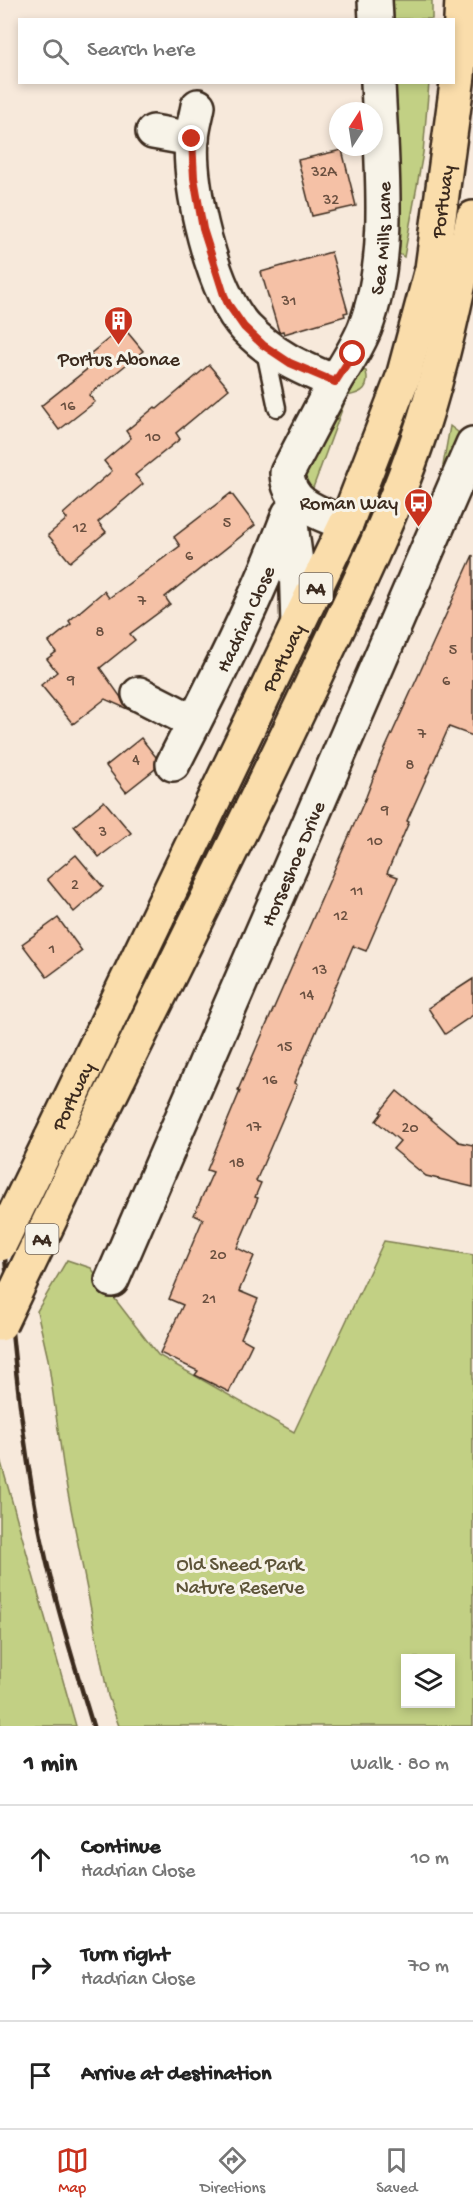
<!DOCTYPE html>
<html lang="en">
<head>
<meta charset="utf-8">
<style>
	body { margin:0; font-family:"Gochi Hand",sans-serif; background:#f2f2f2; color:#222 }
	.controls { position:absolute; right:18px; bottom:18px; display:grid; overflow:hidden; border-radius:0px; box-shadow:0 3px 9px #0003 }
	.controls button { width:54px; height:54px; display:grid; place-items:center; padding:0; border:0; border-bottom:2px solid #e0e0e0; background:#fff; color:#222; font:30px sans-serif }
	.compass { position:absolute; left:329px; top:102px; width:54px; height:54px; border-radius:50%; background:#fff; box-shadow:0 3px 9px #0003; rotate:12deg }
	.stop { position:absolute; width:18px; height:18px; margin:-14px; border:4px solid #c8321e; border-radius:50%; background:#fff }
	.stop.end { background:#c8321e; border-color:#fff; box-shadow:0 2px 6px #0008 }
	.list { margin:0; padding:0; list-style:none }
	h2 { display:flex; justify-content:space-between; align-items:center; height:78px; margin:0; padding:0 24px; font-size:26px }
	h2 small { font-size:20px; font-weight:400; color:#767676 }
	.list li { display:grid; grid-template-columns:39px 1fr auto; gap:18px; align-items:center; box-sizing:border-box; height:108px; padding:0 24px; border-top:2px solid #e0e0e0 }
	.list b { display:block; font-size:22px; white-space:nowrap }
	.list p { margin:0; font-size:20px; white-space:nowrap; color:#767676 }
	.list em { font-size:20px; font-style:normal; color:#767676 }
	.icon { flex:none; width:33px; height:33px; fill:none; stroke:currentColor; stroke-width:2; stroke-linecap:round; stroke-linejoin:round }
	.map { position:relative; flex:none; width:473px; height:1726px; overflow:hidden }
	.search { position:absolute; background:#fff; box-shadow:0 3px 9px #0003; left:18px; right:18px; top:18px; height:66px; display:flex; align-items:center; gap:15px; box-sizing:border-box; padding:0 21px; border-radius:0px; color:#767676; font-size:22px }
	.sheet { height:402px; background:#fff }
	nav { display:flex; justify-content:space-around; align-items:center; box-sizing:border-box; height:84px; border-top:2px solid #e0e0e0; background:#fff; font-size:16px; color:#767676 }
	nav a { display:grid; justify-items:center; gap:3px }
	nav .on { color:#c8321e }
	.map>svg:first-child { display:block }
	.green { fill:#c2d084; stroke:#7e7d51; stroke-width:1.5; fill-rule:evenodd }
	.building { fill:#f5c1a6; stroke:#3b2a1e; stroke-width:1.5 }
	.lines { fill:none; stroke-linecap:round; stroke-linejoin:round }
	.service-casing { stroke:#3b2a1e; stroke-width:21 }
	.minor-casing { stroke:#3b2a1e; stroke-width:38 }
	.trunk-casing { stroke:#3b2a1e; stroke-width:38 }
	.service { stroke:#f7f3e8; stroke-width:16 }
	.minor { stroke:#f7f3e8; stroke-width:33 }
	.trunk { stroke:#faddab; stroke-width:33 }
	.rail { stroke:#3b2a1e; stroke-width:4.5 }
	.trunk-bridge-casing { stroke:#3b2a1e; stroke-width:38; stroke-linecap:butt }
	.trunk-bridge { stroke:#faddab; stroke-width:33 }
	.route { stroke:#c8321e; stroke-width:8 }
	.labels { text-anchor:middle; stroke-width:6; stroke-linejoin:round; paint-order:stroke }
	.number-label { font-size:16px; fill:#6a5040 }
	.shield { fill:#f7f3e8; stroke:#73665b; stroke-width:1.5 }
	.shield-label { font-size:18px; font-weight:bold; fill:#3b2a1e }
	.street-label { font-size:20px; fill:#3b2a1e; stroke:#f7f3e8 }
	.poi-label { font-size:20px; fill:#3b2a1e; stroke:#f7f3e8 }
	.park-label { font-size:20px; fill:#5d5438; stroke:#f7f3e8 }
</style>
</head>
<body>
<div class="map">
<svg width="473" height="1726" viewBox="0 0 473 1726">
	<rect width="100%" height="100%" fill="#f7e9db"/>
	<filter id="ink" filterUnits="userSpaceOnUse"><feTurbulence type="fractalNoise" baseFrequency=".0167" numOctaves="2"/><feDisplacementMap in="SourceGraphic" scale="12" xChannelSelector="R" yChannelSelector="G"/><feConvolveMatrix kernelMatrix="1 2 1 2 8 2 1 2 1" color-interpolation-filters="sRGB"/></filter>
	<g filter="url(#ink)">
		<!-- green -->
		<g class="green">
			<path d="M393,0H432V19H394Z"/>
			<path d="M396,83H429L423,153L404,257L395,251Z"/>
			<path d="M359,370L366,371C370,388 363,393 347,396L310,496L300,486L303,456Z"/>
			<path d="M450,426L467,439L436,505Z"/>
			<path d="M384,1241L473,1255V1726H119L108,1696L65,1478L48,1359L37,1311L67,1260L91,1268L158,1355L294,1432ZM406,1658H450V1704H406Z"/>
			<path d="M0,1459L76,1726H0Z"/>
		</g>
		<!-- building -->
		<g class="building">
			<path d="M342,150L356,206L312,216L298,160Z"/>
			<path d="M331,252L348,312L344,313L345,316L284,334L283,331L279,332L261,272Z"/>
			<path d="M123,327L143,351L89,395L95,402L59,430L41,406L96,362L90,354Z"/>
			<path d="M209,365L229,389L176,433L180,439L135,475L143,484L98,522L106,532L70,562L48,535L67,519L63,514L112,471L104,461L131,438L126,431L155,407L157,409Z"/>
			<path d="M231,493L255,525L165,597L170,604L130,634L135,640L100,668L120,696L124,705L132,711L105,699L73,724L41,685L57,672L47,659L56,652L49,642L71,624L69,621L104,591L109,598L180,546L174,537Z"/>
			<path d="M473,555V736L449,727L407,821L409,822L387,873L398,877L366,951L353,946L294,1083L297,1085L256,1181L261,1183L255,1197L258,1198L237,1248L254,1256L239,1291L258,1299L241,1338L252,1344L229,1392L195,1375L198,1371L160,1353L183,1305L169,1299L203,1219L194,1215L213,1172L207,1170L240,1091L238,1090L366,797L380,760Z"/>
			<path d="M141,738L156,757L155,769L126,792L106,766Z"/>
			<path d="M104,801L131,833L99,857L74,826Z"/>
			<path d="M76,855L103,887L74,912L47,879Z"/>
			<path d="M58,918L82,951L47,977L22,944Z"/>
			<path d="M473,979V1015L445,1034L428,1008Z"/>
			<path d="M397,1091L459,1142L473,1145V1187L426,1176L393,1149L400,1141L376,1121L382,1113L380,1112Z"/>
		</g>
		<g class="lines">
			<defs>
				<path id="service" d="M264,346L277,408"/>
				<g id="minor">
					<path d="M375,0L376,20"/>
					<path d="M198,106C196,117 193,127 192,138C187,185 213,294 246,328C273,356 301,368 335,382"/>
					<path d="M153,132L192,139"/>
					<path d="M290,517L296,562L298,626"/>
					<path id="s1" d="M346,524C320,513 288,506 287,473C303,443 318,413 334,384C345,365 357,348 365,328C393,255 381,160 378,82"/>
					<path d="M139,694L194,722"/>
					<path id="s2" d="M173,764C215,682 257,600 289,514"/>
					<path id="s3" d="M112,1280L473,444"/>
				</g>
				<g id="trunk">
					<path id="s4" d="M51,1139L346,524L403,377L432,269L458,76L462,0"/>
					<path d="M82,1153C158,997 237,842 311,685C351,600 393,516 422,427C444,359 458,288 473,218"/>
				</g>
			</defs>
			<!-- service casing -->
			<use href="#service" class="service-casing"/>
			<!-- minor casing -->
			<use href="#minor" class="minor-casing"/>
			<!-- trunk casing -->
			<use href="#trunk" class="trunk-casing"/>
			<!-- service -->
			<use href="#service" class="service"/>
			<!-- minor -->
			<use href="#minor" class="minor"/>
			<!-- trunk -->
			<use href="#trunk" class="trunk"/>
			<!-- rail -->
			<path class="rail" d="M0,1203C9,1298 16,1394 32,1488C45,1569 69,1648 93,1726"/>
			<defs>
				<g id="trunk-bridge">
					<path d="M0,1244L51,1139"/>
					<path d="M0,1324L82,1153"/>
				</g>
			</defs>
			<!-- trunk-bridge casing -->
			<use href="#trunk-bridge" class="trunk-bridge-casing"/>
			<!-- trunk-bridge -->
			<use href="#trunk-bridge" class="trunk-bridge"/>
		</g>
	</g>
	<g class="lines" filter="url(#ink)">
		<!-- route -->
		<path class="route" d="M192,139L194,178L203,229L224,295L228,304L244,327L263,345L290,363L335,382L353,354"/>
	</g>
	<!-- icons -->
	<defs>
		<symbol id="building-pin" viewBox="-11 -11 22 30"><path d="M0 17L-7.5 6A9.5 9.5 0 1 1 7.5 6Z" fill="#c8321e" stroke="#f7f3e8"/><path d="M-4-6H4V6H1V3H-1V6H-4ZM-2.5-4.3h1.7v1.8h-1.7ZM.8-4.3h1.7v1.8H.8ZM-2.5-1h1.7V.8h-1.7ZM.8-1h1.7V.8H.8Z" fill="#fff"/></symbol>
		<symbol id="bus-pin" viewBox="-11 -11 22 30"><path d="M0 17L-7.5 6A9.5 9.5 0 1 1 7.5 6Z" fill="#c8321e" stroke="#f7f3e8"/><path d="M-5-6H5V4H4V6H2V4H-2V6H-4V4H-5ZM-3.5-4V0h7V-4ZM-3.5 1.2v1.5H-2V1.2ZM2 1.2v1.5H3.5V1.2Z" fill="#fff"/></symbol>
	</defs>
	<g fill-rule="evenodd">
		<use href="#building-pin" x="102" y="304" width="33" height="45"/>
		<use href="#bus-pin" x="402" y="486" width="33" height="45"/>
	</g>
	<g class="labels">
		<!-- number labels -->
		<g class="number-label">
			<text x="324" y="176">32A</text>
			<text x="331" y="204">32</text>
			<text x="289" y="305">31</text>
			<text x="68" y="410">16</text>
			<text x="153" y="441">10</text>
			<text x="227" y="527">5</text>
			<text x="80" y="532">12</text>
			<text x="189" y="560">6</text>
			<text x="142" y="605">7</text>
			<text x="100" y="636">8</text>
			<text x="453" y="654">5</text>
			<text x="71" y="684">9</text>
			<text x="446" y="685">6</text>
			<text x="422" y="738">7</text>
			<text x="136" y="764">4</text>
			<text x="410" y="769">8</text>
			<text x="385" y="814">9</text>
			<text x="103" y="836">3</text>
			<text x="375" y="845">10</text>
			<text x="75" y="889">2</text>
			<text x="357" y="895">11</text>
			<text x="341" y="920">12</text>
			<text x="52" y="953">1</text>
			<text x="320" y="974">13</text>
			<text x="307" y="999">14</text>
			<text x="285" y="1051">15</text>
			<text x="270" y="1084">16</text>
			<text x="254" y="1131">17</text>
			<text x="410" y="1132">20</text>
			<text x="237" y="1167">18</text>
			<text x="218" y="1259">20</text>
			<text x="209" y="1303">21</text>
		</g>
		<!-- shield labels -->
		<g class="shield">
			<rect x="299.5" y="573" width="33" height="30" rx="4.5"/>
			<rect x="25.5" y="1224" width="33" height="30" rx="4.5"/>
		</g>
		<g class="shield-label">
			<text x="316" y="594">A4</text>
			<text x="42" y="1245">A4</text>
		</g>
		<!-- street labels -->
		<g class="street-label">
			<text dy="7" stroke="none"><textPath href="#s4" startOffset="1020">Portway</textPath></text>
			<text dy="7" stroke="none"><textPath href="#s1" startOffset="340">Sea Mills Lane</textPath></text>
			<text dy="7" stroke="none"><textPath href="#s2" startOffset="162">Hadrian Close</textPath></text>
			<text dy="7" stroke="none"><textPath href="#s4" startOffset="534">Portway</textPath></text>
			<text dy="7" stroke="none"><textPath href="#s3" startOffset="454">Horseshoe Drive</textPath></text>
			<text dy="7" stroke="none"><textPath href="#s4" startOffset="48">Portway</textPath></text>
		</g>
		<!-- poi labels -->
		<g class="poi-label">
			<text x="119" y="365">Portus Abonae</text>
			<text x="398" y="509" text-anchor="end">Roman Way</text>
		</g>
		<!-- park labels -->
		<g class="park-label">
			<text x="240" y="1570">Old Sneed Park<tspan x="240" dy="23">Nature Reserve</tspan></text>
		</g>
	</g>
</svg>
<div class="controls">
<button><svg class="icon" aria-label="layers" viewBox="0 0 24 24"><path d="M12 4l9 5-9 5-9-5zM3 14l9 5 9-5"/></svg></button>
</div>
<svg class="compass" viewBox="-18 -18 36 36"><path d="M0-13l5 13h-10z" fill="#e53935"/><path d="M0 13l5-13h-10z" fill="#767676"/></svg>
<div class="stop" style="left:353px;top:354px"></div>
<div class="stop end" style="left:192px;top:139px"></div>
<div class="search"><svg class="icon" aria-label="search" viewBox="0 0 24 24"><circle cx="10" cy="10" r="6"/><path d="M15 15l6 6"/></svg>Search here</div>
</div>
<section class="sheet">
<h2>1 min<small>Walk · 80 m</small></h2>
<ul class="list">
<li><svg class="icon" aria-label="ahead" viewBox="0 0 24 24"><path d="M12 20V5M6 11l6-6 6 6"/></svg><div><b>Continue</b><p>Hadrian Close</p></div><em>10 m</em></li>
<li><svg class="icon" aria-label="right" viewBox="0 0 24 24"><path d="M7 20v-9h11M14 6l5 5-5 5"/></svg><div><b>Turn right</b><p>Hadrian Close</p></div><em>70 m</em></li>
<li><svg class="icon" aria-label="arrive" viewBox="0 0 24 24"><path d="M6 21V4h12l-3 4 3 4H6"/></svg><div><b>Arrive at destination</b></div></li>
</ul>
</section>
<nav>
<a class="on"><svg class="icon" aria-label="map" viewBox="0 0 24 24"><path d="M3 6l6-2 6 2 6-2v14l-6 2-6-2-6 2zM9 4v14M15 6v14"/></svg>Map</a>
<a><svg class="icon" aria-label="directions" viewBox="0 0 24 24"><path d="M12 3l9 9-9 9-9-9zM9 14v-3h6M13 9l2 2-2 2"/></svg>Directions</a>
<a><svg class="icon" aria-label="saved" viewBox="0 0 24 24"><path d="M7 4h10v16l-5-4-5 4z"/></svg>Saved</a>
</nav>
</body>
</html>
